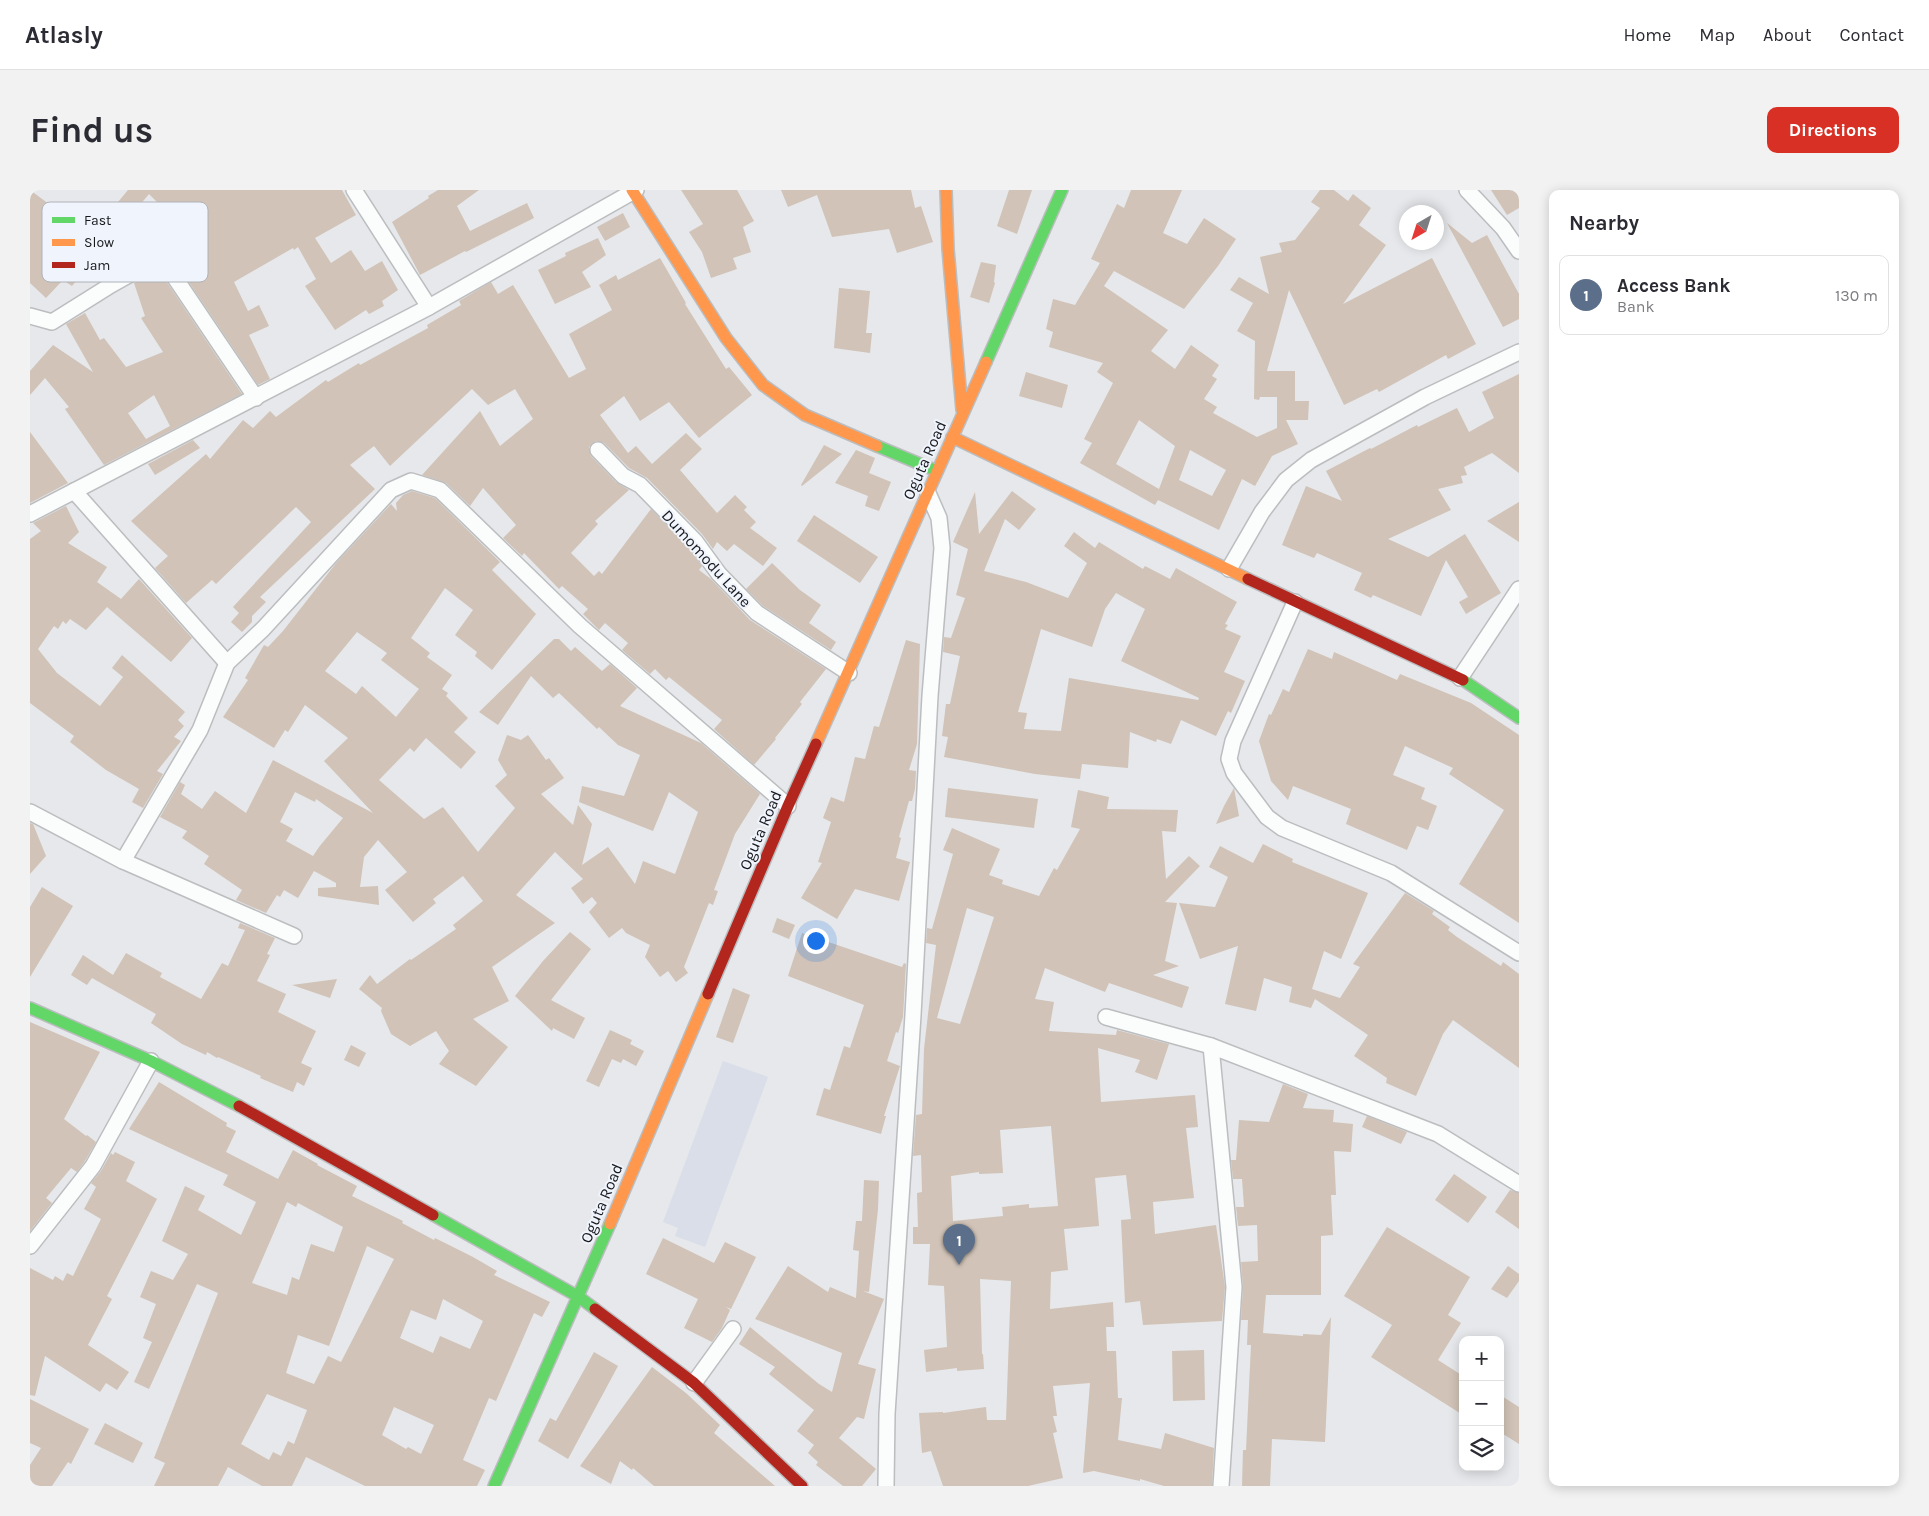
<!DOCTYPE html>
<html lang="en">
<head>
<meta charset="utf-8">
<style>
	body { margin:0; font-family:Karla,sans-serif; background:#f2f2f3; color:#2b2b33 }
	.controls { position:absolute; right:15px; bottom:15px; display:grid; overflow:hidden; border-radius:10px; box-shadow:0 2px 12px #0003 }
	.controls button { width:45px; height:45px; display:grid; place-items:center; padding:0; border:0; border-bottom:1px solid #e1e1e2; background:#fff; color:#2b2b33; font:25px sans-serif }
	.compass { position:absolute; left:1369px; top:15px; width:45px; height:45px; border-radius:50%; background:#fff; box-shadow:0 2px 12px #0003; rotate:219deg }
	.you { position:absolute; left:785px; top:750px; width:18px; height:18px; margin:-12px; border:4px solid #fff; border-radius:50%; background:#1a73e8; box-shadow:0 0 0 8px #1a73e833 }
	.badge { display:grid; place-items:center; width:32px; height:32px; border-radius:50%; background:#d93025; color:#fff; font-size:16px; font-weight:700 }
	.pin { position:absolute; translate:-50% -41px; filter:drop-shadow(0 1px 2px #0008) }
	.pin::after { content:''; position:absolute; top:26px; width:18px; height:15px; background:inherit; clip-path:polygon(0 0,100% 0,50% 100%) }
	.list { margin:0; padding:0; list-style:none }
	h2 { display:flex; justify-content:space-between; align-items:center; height:65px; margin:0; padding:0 20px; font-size:21px }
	h2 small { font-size:16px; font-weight:400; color:#7c7c81 }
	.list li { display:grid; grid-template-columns:32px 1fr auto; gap:15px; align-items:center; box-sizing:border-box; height:80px; margin:0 10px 10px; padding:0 10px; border:1px solid #e1e1e2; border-radius:10px }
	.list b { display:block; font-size:19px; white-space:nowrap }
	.list p { margin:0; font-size:16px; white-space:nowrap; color:#7c7c81 }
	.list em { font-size:16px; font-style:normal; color:#7c7c81 }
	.icon { flex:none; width:28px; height:28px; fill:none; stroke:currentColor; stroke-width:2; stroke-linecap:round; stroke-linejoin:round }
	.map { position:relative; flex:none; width:1489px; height:1296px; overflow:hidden; border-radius:10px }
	header { display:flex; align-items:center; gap:30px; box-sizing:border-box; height:70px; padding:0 25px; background:#fff; border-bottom:1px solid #e1e1e2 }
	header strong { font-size:24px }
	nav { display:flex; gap:28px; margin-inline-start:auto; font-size:18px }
	.intro { display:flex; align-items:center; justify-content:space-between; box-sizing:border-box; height:120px; padding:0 30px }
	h1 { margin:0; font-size:35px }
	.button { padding:12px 22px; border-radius:10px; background:#d93025; color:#fff; font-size:18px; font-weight:700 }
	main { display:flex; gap:30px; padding:0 30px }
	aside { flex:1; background:#fff; border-radius:10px; box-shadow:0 2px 12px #0003 }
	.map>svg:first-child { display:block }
	.built { fill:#d9dee8 }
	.building { fill:#d1c3b7; fill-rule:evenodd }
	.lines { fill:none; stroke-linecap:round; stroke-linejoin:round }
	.street-casing { stroke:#bbbdbf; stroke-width:18 }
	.fast-casing { stroke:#bbbdbf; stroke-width:14 }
	.slow-casing { stroke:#bbbdbf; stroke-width:14 }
	.jam-casing { stroke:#bbbdbf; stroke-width:14 }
	.street { stroke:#fbfcfc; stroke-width:15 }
	.fast { stroke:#63d668; stroke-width:11 }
	.slow { stroke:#ff974d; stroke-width:11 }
	.jam { stroke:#b3261e; stroke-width:11 }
	.labels { text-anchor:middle; stroke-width:4; stroke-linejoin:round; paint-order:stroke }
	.street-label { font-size:16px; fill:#17181b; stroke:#f0f4fc }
	.key { fill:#f0f4fc; stroke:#afb2b8; stroke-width:1 }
	.key-label { font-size:14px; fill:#17181b }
</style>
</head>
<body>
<header>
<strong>Atlasly</strong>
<nav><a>Home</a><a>Map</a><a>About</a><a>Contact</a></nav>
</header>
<div class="intro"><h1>Find us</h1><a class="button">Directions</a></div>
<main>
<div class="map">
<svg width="1489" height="1296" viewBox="0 0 1489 1296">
	<rect width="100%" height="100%" fill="#e6e8eb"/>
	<!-- built -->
	<path class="built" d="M693,871L738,887L675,1057L645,1046L648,1038L633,1032Z"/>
	<!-- building -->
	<g class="building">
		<path d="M0,0L39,29L52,13L73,30L98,0H312L326,25L285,48L301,73L321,60L335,81L352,71L368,100L352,111L354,116L339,124L336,120L305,140L275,96L286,89L268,57L264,60L263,58L204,92L218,121L229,115L239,136L219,145L240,189L228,195L138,61L135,59H127L97,75L92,61L147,32L119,4L42,96L33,90L16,108L0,93Z"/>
		<path d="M408,0H449L427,16L440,41L497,13L504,28L436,62L435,61L390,85L362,32L399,8L398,6Z"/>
		<path d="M651,0H707L724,31L713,37L721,62L703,68L707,79L681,88L672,62L659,42L673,34Z"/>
		<path d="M751,0H881L885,18L891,16L903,52L867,63L859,39L802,47L787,5L758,17Z"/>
		<path d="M979,0H1002L987,44L967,36Z"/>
		<path d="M1101,0H1152L1133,43L1157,54L1174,28L1206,49L1188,76L1154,119L1084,81L1074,96L1138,140L1121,161L1145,179L1161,155L1189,175L1182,186L1187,189L1174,209L1187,217L1183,223L1227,247L1247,238V207H1230L1229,210L1224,209L1225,151L1207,141L1223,113L1200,100L1209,87L1239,104L1230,67L1252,62L1249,53L1265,50L1290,18L1281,12L1290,0H1304L1318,11L1323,4L1341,18L1329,35L1356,55L1313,114L1402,68L1446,154L1418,169L1416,165L1349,202L1347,199L1314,215L1259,100L1237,181H1265V211H1279L1278,230H1256L1268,254L1242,266L1225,296L1212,289L1189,340L1128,310L1125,315L1050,273L1062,253L1054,249L1083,193L1067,182L1073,173L1019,157L1023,142L1016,139L1023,109L1045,115L1070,73L1061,69L1087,14L1094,18ZM1109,230L1145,256L1129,299L1086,274ZM1160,260L1196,280L1182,306L1149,290Z"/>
		<path d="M1461,0H1489V18L1477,25Z"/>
		<path d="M593,23L600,37L575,51L567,37Z"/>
		<path d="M1417,33L1442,53L1457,45L1489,104V129L1473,137Z"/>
		<path d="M568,48L576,65L552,82L561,97L525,114L508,80L536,66L535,63Z"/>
		<path d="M630,68L656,113L655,114L696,179L699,177L722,205L669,248L639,212L610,231L594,206L570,225L598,263L606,256L622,274L656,243L672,259L650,280L687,323L705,305L717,317L714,320L726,332L720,338L747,358L733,376L704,354L697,361L687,352L683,359L672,344L617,288L599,278L574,253L566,251L559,257L561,266L586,292L599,300L565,331L568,334L541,363L564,386L569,381L572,384L621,319L658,357L672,376L669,380L681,389L720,430L796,479L770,512L772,514L745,548L746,549L724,575L684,539L692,530L639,487L636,490L625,479L620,484L592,460L598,453L575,433L569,440L553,424L558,419L532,396L529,399L494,363L492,366L473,348L486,335L453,298L440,316L416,293L392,285L450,221L470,256L503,229L485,199L458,215L442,199L360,276L344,256L320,275L345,299L230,407L236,412L222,426V432L212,442L201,432L209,423L203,417L281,332L266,317L186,394L182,390L156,413L125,378L138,366L101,331L176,264L180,269L213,230L223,238L240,221L246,227L296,190L298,192L329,173L330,175L398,138L397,135L431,115L429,111L461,92L468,104L483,95L539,188L556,179L539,144L582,120L569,95L586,85L588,90Z"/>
		<path d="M951,72L966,75L964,92L965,93L959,113L940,107Z"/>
		<path d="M128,79L212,204L74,275L35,219L39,217L15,188L0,205V181L23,155L63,182L36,134L55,123L70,150L74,148L96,177L133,162L111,128L115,126L104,93ZM124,205L140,236L116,249L98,223Z"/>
		<path d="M809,98L840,101L836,143H842L840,163L804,158Z"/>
		<path d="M996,182L1038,195L1032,218L989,206Z"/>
		<path d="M1489,184V283L1462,263L1434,277L1437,285L1431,286L1433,293L1408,299L1421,320L1358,349L1398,367L1435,344L1471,403L1436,424L1429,412L1438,407L1416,370L1391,426L1343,405L1341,408L1324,400L1332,383L1287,363L1284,368L1252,355L1276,296L1312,311L1296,281L1340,258L1341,259L1387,235L1388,237L1427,218L1439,242L1464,228L1452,202Z"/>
		<path d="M0,242L38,293L0,313Z"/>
		<path d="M163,250L170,258L125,285L118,274Z"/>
		<path d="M794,255L812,264L772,296L771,295Z"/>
		<path d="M826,260L845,268L839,283L861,292L849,321L835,316L838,306L805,293Z"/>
		<path d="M382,301L405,308L470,372L462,380L506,424L462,480L445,466L447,462L425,445L443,420L415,398L381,448L400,463L397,467L422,485L412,499L418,503L416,506L438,528L424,542L446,562L431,579L396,548L384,562L380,558L349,590L394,629L413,617L448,662L485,618L465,596L477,585L468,570L477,545L491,550L498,545L516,570L519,568L534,588L511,604L543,635L548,615L562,634L552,675L578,657L605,694L613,671L645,684L668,622L639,602L623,641L549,612L552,596L594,606L610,565L588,555L569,537L567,539L529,503L523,508L501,486L468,535L449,522L524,449H529L541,461L545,457L572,481L580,474L607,498L590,516L671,553L730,604L705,644L684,700L688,701L683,715L679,713L654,777L658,783L646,792L638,781L630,787L615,767L620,755L596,743L592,738L579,748L559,722L567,713L562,707L553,714L541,698L553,689L525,662L486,705L525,733L462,777L479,811L443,829L478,857L446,896L409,874L419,861L406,841L380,856L361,844L351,821L352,818L329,799L340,785L347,794L380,769L381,770L426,739L423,735L453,711L433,686L403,709L406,713L383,732L355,700L377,682L348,650L334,667L330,697L348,696L349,715L288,706V698L306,697V693L284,681L268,708L254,700L250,707L247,705L236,723L206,710L212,700L174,674L179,666L152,648L157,641L130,627L150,592L155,595L151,604L172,619L185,601L216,623L243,570L343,623L294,571L318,548L275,515L258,542L255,540L244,558L193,527L218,490L215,488L234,455L238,457L253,441L307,372L361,314L367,321L366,313L373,305ZM327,442L357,463L351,470L389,499L366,527L332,496L326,504L295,481ZM265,602L285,612L286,609L313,628L289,657L283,666L256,651L263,639L250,632Z"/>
		<path d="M982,301L1006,319L989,340L975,329L954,381L996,392L1038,408L1057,373L1034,356L1044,342L1065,358L1069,352L1113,379L1115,376L1140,389L1146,378L1207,412L1195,434L1198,435L1195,439L1211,446L1194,482L1215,491L1201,523L1198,521L1186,546L1151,530L1141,554L1127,549L1126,552L1100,542L1098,578L1052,574L1050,589L1005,584L914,567L918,547L912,546L916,514H920L930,466L913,462L914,447L921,448L935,408L926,405L938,359L923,352L945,302L949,344ZM1086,403L1115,419L1091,471L1169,508L1168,510L1039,488L1031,541L994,539L997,523L988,522L1011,439L1062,457L1075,419Z"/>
		<path d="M1489,312V352L1457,331Z"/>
		<path d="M36,316L49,342L38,353L77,377L67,392L91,409L109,389L162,448L141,472L77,417L56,440L40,429L36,434L33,431L28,439L24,436L8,459L27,483L70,516L93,487L82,478L92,465L155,522L148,530L154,536L144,547L151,551L127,581L133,584L113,618L102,612L109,599L76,580L40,552L44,546L0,513V349L11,341L3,333Z"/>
		<path d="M784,325L848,367L830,393L767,351Z"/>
		<path d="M742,373L770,400L791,415L779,433L806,452L801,460L733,416L716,399Z"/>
		<path d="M876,450L890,454L887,554L879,580L886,581L885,599L882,611H879L869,647L871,648L866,668L880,672L869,711L825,699L807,729L771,708L792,673L788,672L801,632L793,628L801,607L814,612L825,567L835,569L844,536L849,537Z"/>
		<path d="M1278,459L1302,469L1304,462L1367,490L1370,484L1441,513L1489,545V733L1429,694L1474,620L1419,584L1423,578L1375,556L1363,585L1395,598L1391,609L1407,616L1398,640L1387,636L1377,660L1316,634L1321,619L1263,596L1258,610L1241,591L1229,551L1239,524L1241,525L1253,499L1259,502Z"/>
		<path d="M918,598L1008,609L1004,638L915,627Z"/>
		<path d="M1204,598L1209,626L1186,634L1194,616Z"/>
		<path d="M1048,600L1079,607L1077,619L1148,620L1146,642L1132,641L1136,689L1159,666L1170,676L1135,712L1147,713L1135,771L1149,776L1123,785L1159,797L1152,818L1079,793L1075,802L1015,778L1005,809L1024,812L1019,841L1086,845L1087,840L1139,854L1127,890L1105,882L1110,870L1068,858L1071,912L1165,905L1168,937L1156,938L1164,1008L1123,1012L1125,1044L1186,1035L1195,1097L1192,1131L1113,1135L1110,1111L1095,1113L1091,1030L1101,1029L1096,985L1065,988L1069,1036L1034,1039L1038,1080L1021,1082L1020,1119L1083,1112L1084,1137H1076L1077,1161H1086L1088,1208H1092L1088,1250L1131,1259L1135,1243L1184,1258L1182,1296H1134L1110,1289V1291L1064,1281L1053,1283L1060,1193L1023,1196L1027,1226H1023L1027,1242L1023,1243L1033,1288L998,1296H913L901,1261L892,1263L889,1223L913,1222V1223L956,1217L957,1230H976L981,1091L950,1089L952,1164H953L954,1179L927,1181V1178L896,1182L894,1160L917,1157L914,1096L898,1095L900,1054H883V1037H888L887,1003L892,1002L891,965L883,966L886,925L892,924L894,859L906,755L896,753L897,738L902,739L923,664L913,660L922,638L970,659L959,685L973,690L972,694L1009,706L1024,678L1027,680L1050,639L1041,637ZM937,718L964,727L930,834L907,828ZM1021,936L1028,1016L999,1018V1014L972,1017L973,1026L923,1031L921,986L949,982V984L973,983L970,940Z"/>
		<path d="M0,633L3,634L16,666L0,684Z"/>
		<path d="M1233,654L1263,669L1262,672L1338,703L1311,769L1294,761L1282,799L1310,808L1330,777L1323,774L1375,703L1404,721L1402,724L1420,737L1418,740L1427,747L1471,776L1473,772L1489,784V878L1423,830L1413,844L1386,906L1356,893L1357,888L1324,866L1338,845L1285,809L1281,818L1259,812L1262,797L1234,788L1226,821L1195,814L1208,756L1170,769L1149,713L1185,717L1198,687L1179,677L1190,656L1223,673Z"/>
		<path d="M12,697L43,716L0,787V717Z"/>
		<path d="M747,728L765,735L759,749L742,742Z"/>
		<path d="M210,733L245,748L237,764L240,765L227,791L256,804L248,822L286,841L271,873L282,878L274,896L267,892L263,902L230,888L231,886L188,867L187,868L177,862L176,865L152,854L121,833L126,824L62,788L57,795L41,785L53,765L83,785L96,763L132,783L130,787L171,809L192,773L198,776L215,740L208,738Z"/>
		<path d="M540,742L561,759L521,810L555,828L544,849L523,838L522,841L485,806L513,771Z"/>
		<path d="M772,743L872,777L874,773L876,774L873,827L868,843L866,842L857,871L870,876L854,926H856L851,944L786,925L794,898L800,900L814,856L820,858L834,815L758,786Z"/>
		<path d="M307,789L300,808L262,795Z"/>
		<path d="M703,798L720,805L703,853L686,847Z"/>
		<path d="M0,832L70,862L34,929L56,946L57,945L66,952L55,971L47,982L41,978L16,1008L22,1013L0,1041Z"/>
		<path d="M580,840L602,850L600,854L614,861L606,876L593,869L591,873L582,869L569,897L556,891Z"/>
		<path d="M321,855L336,863L329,877L314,870Z"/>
		<path d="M129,892L197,933L196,936L206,941L196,962L248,989L263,960L288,974L287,975L327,996L322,1006L373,1031L372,1033L404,1050L405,1048L443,1067L467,1081L464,1085L520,1112L512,1127L504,1123L466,1211L459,1208L433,1270L455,1280L447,1296H335L276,1267L262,1296H232L198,1277L188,1296H124L135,1273L124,1268L188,1103L167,1094L119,1199L104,1192L122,1152L113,1148L126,1114L110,1107L121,1081L143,1090L158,1064L132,1051L155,996L175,1006L168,1020L211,1045L226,1012L193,995L198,985L99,939ZM257,1012L266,1017L268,1013L313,1037L304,1062L281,1054L269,1090L262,1087L257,1105L222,1093ZM337,1056L364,1069L311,1172L298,1166L284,1194L256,1183L268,1145L299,1156ZM413,1109L453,1131L440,1159L410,1146L403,1163L370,1148L381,1120L406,1130ZM237,1204L277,1220L264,1254L258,1251L251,1266L243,1262L239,1270L211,1254ZM364,1217L404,1235L391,1264L378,1257L376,1259L352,1245Z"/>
		<path d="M1253,894L1278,904L1273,918L1304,920L1303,932L1323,934L1321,962L1304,961L1306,1005H1301L1303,1045L1291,1046V1105H1236L1233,1143L1273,1146V1144L1291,1145L1301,1127L1295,1252L1242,1249L1240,1296H1212L1213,1260H1216L1221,1155H1217L1218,1130H1211L1213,1097L1211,1072L1228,1071L1227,1035L1208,1036L1206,1017H1214L1212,989H1203L1201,970H1206L1209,930L1239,932Z"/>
		<path d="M1337,926L1377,942L1371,954L1332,937Z"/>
		<path d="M85,962L105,972L96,991L127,1009L77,1106L82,1109L58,1155L99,1182L87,1200L76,1193L70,1202L15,1166L5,1206L0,1205V1078L23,1090L25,1086L33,1091L37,1083L43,1086L71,1029L54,1019L66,997L61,993L71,981L81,963L83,965Z"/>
		<path d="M1424,984L1457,1007L1438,1033L1405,1010Z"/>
		<path d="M834,990L849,991L848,1019L839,1102L833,1101L854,1109L828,1174L846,1179L834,1229L827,1227L809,1248L846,1279L832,1296H813L786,1275L788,1272L778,1263L784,1255L767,1241L784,1220L739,1184L745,1177L709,1154L720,1137L789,1194L802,1202L812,1163L725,1129L758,1076L798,1102L800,1097L826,1108L829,1061L823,1060L826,1031H832Z"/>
		<path d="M1480,1000L1489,1003V1039L1465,1022Z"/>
		<path d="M1357,1037L1440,1087L1418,1125L1431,1133L1408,1170L1433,1186V1225L1341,1167L1362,1135L1314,1106Z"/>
		<path d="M633,1048L684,1073L695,1052L726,1067L701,1119L696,1117L700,1120L692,1138L682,1152L654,1138L668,1109L616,1084Z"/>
		<path d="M1478,1076L1489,1084V1091L1477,1108L1461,1099Z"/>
		<path d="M1174,1160L1175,1210L1143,1211L1142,1161Z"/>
		<path d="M564,1162L588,1176L538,1269L508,1251L520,1228L526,1231Z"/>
		<path d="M622,1177L656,1203L690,1235L684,1243L745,1296H624L603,1278L602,1280L590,1271L581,1294L550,1276Z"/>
		<path d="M1470,1205L1489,1217V1254L1470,1242Z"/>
		<path d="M0,1209L59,1239L41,1274L38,1272L22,1296H0V1275L11,1258L0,1253Z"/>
		<path d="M75,1233L113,1253L103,1273L64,1254Z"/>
	</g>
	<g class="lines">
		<defs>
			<g id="street">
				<path d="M324,0L399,117"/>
				<path d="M1437,0L1473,38L1489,61"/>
				<path d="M0,126L22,132L81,95L131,67L226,208"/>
				<path d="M568,260L593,286L610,295L665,351L689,384L727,423L819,483"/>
				<path d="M44,301L197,473"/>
				<path d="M0,324L399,117L606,0"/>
				<path d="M1199,379L1232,322L1256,290L1281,270L1395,207L1489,162"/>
				<path d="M1265,412L1203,551L1199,569L1204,583L1237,627L1252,638L1361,683L1489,763"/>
				<path d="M1430,488L1489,399"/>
				<path d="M0,622L93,671L264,746"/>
				<path d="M93,671L170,540L197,473L233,439L361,300L381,291L410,300L550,436L758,616"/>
				<path d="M1076,827L1181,856L1408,944L1489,994"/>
				<path d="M1181,856L1204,1097L1191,1296"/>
				<path d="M0,1056L63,976L121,871"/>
				<path d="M664,1193L703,1139"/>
				<path d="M856,1296L857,1224L883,825L900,506L912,358L909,328L898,303"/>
			</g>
			<g id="fast">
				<path d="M956,172L1032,0"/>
				<path d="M847,256L907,281"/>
				<path d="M1433,490L1489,528"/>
				<path d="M0,818L121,871L209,916"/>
				<path d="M403,1025L549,1107L565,1119"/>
				<path d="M464,1296L580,1034"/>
			</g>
			<g id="slow">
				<path d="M602,0L696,148L733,195L775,225L847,256"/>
				<path d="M916,0L918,59L932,220"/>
				<path d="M922,247L1218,389"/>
				<path d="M786,554L956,172"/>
				<path d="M580,1034L678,804"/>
			</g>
			<g id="jam">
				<path d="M1218,389L1433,490"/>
				<path d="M678,804L758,616L786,554"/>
				<path d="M209,916L403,1025"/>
				<path d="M565,1119L664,1193L772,1296"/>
			</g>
		</defs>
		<!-- street casing -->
		<use href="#street" class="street-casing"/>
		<!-- fast casing -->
		<use href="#fast" class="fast-casing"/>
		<!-- slow casing -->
		<use href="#slow" class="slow-casing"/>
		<!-- jam casing -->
		<use href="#jam" class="jam-casing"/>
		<!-- street -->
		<use href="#street" class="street"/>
		<!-- fast -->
		<use href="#fast" class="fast"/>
		<!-- slow -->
		<use href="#slow" class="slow"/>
		<!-- jam -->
		<use href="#jam" class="jam"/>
	</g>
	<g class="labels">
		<!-- street labels -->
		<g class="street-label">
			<text transform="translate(894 270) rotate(-66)" y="6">Oguta Road</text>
			<text transform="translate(677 368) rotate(48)" y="6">Dumomodu Lane</text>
			<text transform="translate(730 640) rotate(-67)" y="6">Oguta Road</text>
			<text transform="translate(571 1013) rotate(-67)" y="6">Oguta Road</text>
		</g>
	</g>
	<!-- legend -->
	<rect x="12" y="12" width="166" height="80" rx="8" class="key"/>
	<rect x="22" y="27" width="23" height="6" fill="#63d668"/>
	<rect x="22" y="49" width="23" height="7" fill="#ff974d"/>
	<rect x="22" y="72" width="23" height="6" fill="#b3261e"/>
	<g class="key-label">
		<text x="54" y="35">Fast</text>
		<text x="54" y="57">Slow</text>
		<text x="54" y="80">Jam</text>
	</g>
</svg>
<div class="controls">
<button>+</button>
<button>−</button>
<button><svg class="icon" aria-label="layers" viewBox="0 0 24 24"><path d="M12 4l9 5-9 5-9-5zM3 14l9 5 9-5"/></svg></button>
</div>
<svg class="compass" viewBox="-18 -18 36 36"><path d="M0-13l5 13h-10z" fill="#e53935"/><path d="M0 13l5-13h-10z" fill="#7c7c81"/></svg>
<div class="you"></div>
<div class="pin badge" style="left:929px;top:1075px;background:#5c6f8a">1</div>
</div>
<aside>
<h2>Nearby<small></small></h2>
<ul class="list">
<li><span class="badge" style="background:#5c6f8a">1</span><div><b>Access Bank</b><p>Bank</p></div><em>130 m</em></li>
</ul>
</aside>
</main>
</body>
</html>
